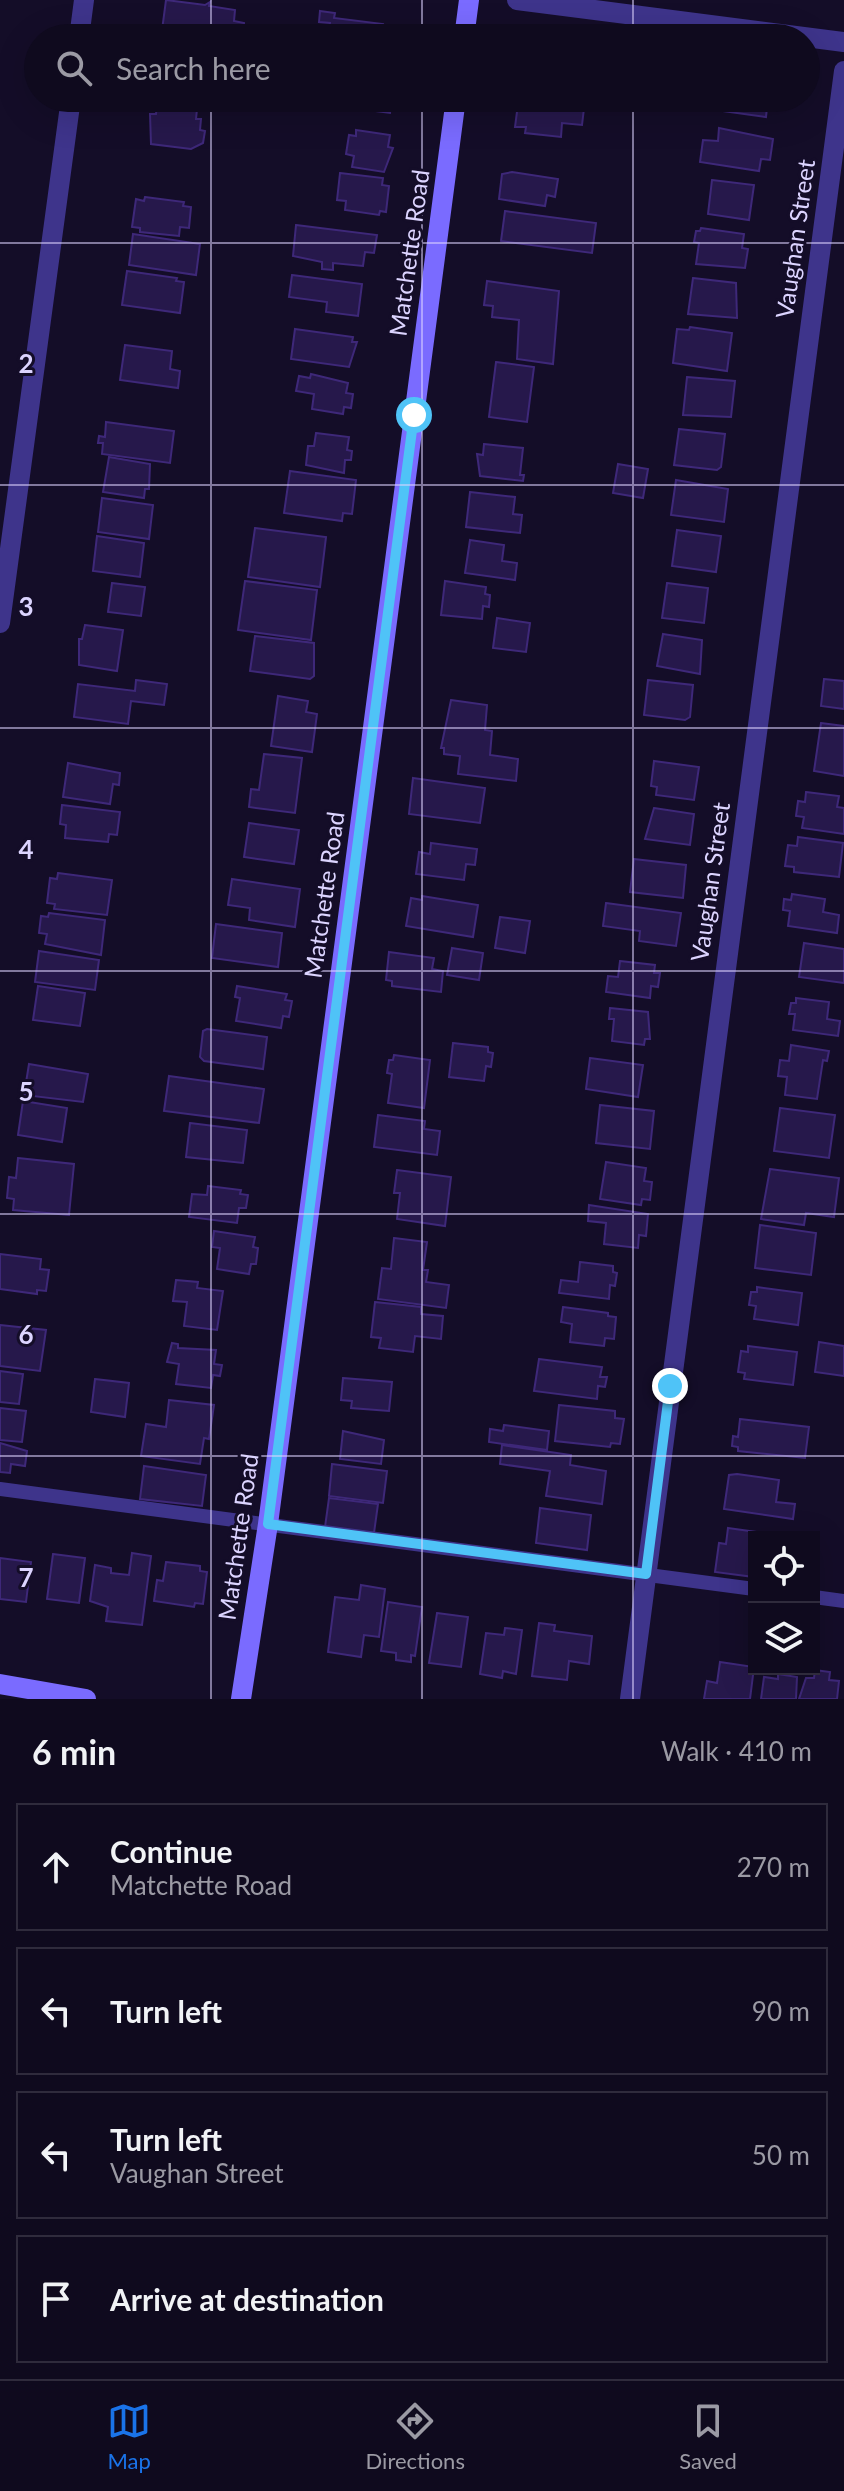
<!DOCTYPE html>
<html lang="en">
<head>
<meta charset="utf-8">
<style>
	body { margin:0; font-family:Lato,sans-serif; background:#1d182b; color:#f1f3f6 }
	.controls { position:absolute; right:24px; bottom:24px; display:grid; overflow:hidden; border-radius:0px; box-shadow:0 8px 32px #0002 }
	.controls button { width:72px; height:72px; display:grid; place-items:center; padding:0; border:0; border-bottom:2px solid #2f2b3c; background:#0f0a1e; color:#f1f3f6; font:40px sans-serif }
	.stop { position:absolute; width:24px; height:24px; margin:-18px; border:6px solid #4fc3f7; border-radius:50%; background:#fff }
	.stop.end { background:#4fc3f7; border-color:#fff; box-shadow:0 2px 8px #0008 }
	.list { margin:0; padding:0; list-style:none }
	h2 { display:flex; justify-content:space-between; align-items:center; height:104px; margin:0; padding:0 32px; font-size:34px }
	h2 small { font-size:26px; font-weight:400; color:#9b9aa4 }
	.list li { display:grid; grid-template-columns:52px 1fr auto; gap:24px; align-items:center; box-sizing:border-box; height:128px; margin:0 16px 16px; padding:0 16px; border:2px solid #2f2b3c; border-radius:0px }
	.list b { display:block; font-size:30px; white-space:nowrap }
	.list p { margin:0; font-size:26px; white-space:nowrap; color:#9b9aa4 }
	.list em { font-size:26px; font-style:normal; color:#9b9aa4 }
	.icon { flex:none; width:44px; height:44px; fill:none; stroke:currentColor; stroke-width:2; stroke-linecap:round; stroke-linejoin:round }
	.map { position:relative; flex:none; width:844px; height:1699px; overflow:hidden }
	.search { position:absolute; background:#0f0a1e; box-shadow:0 8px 32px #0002; left:24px; right:24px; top:24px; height:88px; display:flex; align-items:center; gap:20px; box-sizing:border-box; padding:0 28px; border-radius:44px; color:#9b9aa4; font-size:30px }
	.sheet { height:680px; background:#0f0a1e }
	nav { display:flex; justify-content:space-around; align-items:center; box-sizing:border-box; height:112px; border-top:2px solid #2f2b3c; background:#0f0a1e; font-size:22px; color:#9b9aa4 }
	nav a { display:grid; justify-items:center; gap:4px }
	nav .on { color:#1a73e8 }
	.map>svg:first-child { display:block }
	.building { fill:#26184b; stroke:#3e2879; stroke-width:2 }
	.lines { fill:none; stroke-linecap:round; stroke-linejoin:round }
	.lane { stroke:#3e348b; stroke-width:14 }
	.street { stroke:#3e348b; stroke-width:20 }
	.secondary { stroke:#7a6bff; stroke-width:20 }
	.route { stroke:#4fc3f7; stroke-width:10 }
	.grid { fill:none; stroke:#dcd4ff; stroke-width:2; stroke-opacity:0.55 }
	.labels { text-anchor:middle; stroke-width:6; stroke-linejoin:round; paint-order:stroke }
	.street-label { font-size:24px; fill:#dcd4ff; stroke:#140d28 }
	.grid-label { font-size:26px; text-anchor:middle; font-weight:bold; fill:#dcd4ff; stroke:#140d28; stroke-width:6; stroke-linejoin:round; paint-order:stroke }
</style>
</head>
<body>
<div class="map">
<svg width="844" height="1699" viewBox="0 0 844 1699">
	<rect width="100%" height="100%" fill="#140d28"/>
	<!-- building -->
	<g class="building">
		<path d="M166,0L205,5L210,2L209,6L235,10L234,21L244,23L243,33L233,31L232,37L209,33L208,38H161Z"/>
		<path d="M320,11L335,13L334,18L383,24L381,38H328L330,23L319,22Z"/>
		<path d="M353,98H392L390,113L351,108Z"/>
		<path d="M525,98L585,100L582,125L562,123L561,137L525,133L526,127H515L518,104L524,105Z"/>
		<path d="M724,98H768L766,117L722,111Z"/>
		<path d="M157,104L197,109L196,119H201L200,130L205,131L203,143L191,149L151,144L150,114H156Z"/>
		<path d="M719,128L773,139L770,160L761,159L759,171L700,162L703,140L718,141Z"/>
		<path d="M356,130L390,135L388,147L393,148L384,172L352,167L354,156L346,154L349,135L356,136Z"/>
		<path d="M512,172L558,179L555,197L547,195L545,206L499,199L502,174Z"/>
		<path d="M340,173L383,178L382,185L389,186L386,212L380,211L379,215L345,210L346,201L337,200Z"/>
		<path d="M712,180L754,185L749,220L708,214Z"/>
		<path d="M145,197L184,202L183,206L191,207L189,228L180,227L179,236L140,232V228L132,227L136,199L144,201Z"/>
		<path d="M505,211L596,223L592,253L501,241Z"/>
		<path d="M296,225L377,235L374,253L365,252L363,266L333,263V270L322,269V262L293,256Z"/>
		<path d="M701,228L744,234L742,248L748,249L745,268L696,264L699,243L694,242L696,231H700Z"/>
		<path d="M133,234L200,244L196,275L129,265Z"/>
		<path d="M127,271L177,278L176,281L184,282L180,313L122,305Z"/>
		<path d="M292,275L362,284L358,316L326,312L327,302L289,297Z"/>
		<path d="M693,278L736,283L737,318L688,314Z"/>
		<path d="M487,281L559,291L553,364L517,359L519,320L492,317L493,306L484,305Z"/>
		<path d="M690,327L732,333L727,371L673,363L677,329L689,330Z"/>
		<path d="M295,329L353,337L352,342H357L349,367L291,359Z"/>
		<path d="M125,345L172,351L170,369L180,371L178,388L120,380Z"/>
		<path d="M496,362L534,367L527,422L489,417Z"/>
		<path d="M311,374L348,383L346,393L353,394L351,408L344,407L343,414L312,409L314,394L296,391L299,376L310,378Z"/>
		<path d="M687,377L735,381L731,417L683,415Z"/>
		<path d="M106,422L174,431L170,463L102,454L103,443H98L99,436L105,437Z"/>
		<path d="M679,429L725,434L721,467L717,470L674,465Z"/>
		<path d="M316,433L349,437L347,450L352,451L351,460H345L344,473L306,465L308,446H314Z"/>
		<path d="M484,444L523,448L520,475H524L523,481L480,476L477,454L483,455Z"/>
		<path d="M109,457L150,464L149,489H145L144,498L103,492Z"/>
		<path d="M618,464L648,469L643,498L613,493Z"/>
		<path d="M290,471L356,480L352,514L343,513L342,521L284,513Z"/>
		<path d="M676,480L728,489L724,522L671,515Z"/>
		<path d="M470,492L515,497L513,514L522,515L520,533L466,527Z"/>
		<path d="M102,498L153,505L149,539L98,532Z"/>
		<path d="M255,528L326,537L320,587L248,577Z"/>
		<path d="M677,530L721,536L716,572L672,566Z"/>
		<path d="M97,536L144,543L140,577L93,571Z"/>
		<path d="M470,540L504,545L502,561L517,563L515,580L465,573Z"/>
		<path d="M245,581L317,590L311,640L238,630Z"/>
		<path d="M445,581L486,587L485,594L490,595L489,607L483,606L482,619L441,615Z"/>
		<path d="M112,583L145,587L141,616L108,612Z"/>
		<path d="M667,583L708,588L704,623L662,618Z"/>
		<path d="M497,618L530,623L526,652L493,648Z"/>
		<path d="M85,625L123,630L117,671L79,665V639H82Z"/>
		<path d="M663,634L702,640L700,674L657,666Z"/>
		<path d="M255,636L314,643V676L310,679L250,671Z"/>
		<path d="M824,679L844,681V709L821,706Z"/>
		<path d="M136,680L167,684L164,705L131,701L128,724L74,717L78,684L135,691Z"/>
		<path d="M648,680L693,685L690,717L685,720L644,715Z"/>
		<path d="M278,696L308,701L306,712L317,714L312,752L271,746Z"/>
		<path d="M451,700L487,705L485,730L492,731L490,755L518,759L516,781L458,774L460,756L444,754V748H441Z"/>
		<path d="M821,723L844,726V776L814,771Z"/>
		<path d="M264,754L302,758L295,813L249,807L251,789L259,790Z"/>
		<path d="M654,761L699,767L694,800L656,795L657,787L651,786Z"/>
		<path d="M68,763L120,773L119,785L113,784L110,804L63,797Z"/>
		<path d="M413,778L485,788L480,823L409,814Z"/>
		<path d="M806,792L839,796L837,807L844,808V834L802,828L804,817L796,816L798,801L805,802Z"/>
		<path d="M62,805L120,812L117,835L109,834L108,842L65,838L66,825L60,824Z"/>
		<path d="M654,808L694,814L690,845L645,839Z"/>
		<path d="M249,823L299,830L294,864L244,857Z"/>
		<path d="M798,837L843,843L839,877L794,872V867L785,866L788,845L797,846Z"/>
		<path d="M431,843L477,849L475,865L466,864L464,880L416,874L419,852L430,854Z"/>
		<path d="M634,859L686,865L683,898L630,892Z"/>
		<path d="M58,873L112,880L107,915L54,909L55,904L47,903L50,878L57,879Z"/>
		<path d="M232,879L300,889L295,927L249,920L250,908L228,905Z"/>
		<path d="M792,894L825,899L823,912L839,915L837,933L788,926L790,911L783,910L784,899L791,900Z"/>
		<path d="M422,896L478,905L473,937L406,926L411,898L422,900Z"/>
		<path d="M606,903L681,913L676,946L639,941L640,931L603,926Z"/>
		<path d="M49,913L105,920L101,955L45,944L47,934L39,933L41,916L48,917Z"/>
		<path d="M500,917L530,921L525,953L495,948Z"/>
		<path d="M216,924L282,933L278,967L212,958Z"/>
		<path d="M804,943L844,949V983L799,977Z"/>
		<path d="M452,948L483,953L479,980L447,975Z"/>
		<path d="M39,951L99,960L95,990L35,982Z"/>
		<path d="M389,952L434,958L432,969L443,971L441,992L392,986V981L386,980Z"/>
		<path d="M620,961L655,965L654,973H660L658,987L651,986L650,998L606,992L608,976L618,977Z"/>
		<path d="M38,986L85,993L80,1026L33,1020Z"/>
		<path d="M237,986L287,994L285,1000L292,1001L289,1017L283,1016L281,1028L236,1021L240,998L235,997Z"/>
		<path d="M796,998L829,1002L827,1019L840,1021L838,1036L793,1030L795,1014H789L791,1003H796Z"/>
		<path d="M610,1008L648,1012L650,1039H645L644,1045L612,1041L614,1019H609Z"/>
		<path d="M207,1029L267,1037L263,1069L204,1061L200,1057L203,1031Z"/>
		<path d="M453,1043L488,1047V1052L493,1053L491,1067L486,1066L484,1081L449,1077Z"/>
		<path d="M791,1045L829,1051L827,1061L823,1060L817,1099L785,1095L787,1077L778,1076L780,1060L789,1061Z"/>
		<path d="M394,1055L430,1060L424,1108L388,1103L392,1074L387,1073L389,1060H393Z"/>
		<path d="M590,1058L643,1065L638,1097L586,1089Z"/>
		<path d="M29,1064L88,1074L83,1102L24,1095Z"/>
		<path d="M169,1076L264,1089L259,1123L164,1111Z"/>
		<path d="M23,1101L67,1108L62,1142L18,1135Z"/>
		<path d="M600,1105L654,1111L650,1149L596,1143Z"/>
		<path d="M780,1108L835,1115L829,1158L774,1151Z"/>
		<path d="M378,1115L425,1121L424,1129L440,1131L437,1155L374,1147Z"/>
		<path d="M190,1123L247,1130L243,1163L186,1157Z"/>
		<path d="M18,1158L74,1164L69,1215L13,1210L14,1199L7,1198L9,1177L16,1178Z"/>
		<path d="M606,1162L646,1168L644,1181L652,1182L650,1200L642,1199L641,1205L600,1199Z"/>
		<path d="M770,1169L839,1178L834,1217L806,1213L804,1225L761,1219Z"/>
		<path d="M397,1170L451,1177L445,1226L397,1219L400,1193H394Z"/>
		<path d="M208,1186L241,1190L240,1194L248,1195L246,1208H239L237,1223L189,1217L192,1194L207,1195Z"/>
		<path d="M589,1205L648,1214L646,1236L639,1235L638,1248L604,1244L606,1223L588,1221Z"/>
		<path d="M760,1225L816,1233L811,1275L755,1268Z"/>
		<path d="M214,1231L255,1237L253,1247L258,1248L256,1264H251L249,1274L217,1269L220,1248L212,1247Z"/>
		<path d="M394,1238L427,1242L423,1270H428L426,1282L449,1285L446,1308L378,1299L382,1268L391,1269Z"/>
		<path d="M0,1254L41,1259L40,1269L49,1270L46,1291L37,1290V1294L0,1289Z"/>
		<path d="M580,1262L613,1266V1272L617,1273L615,1286L610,1285L609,1299L559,1293L561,1280L578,1282Z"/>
		<path d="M176,1280L198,1282L197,1288L223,1291L217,1330L184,1326L187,1302L173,1301Z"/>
		<path d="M757,1287L802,1293L798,1325L754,1319L756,1306L749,1305L751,1292H757Z"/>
		<path d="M375,1302L421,1307V1314L443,1316L441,1339L415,1336L413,1352L379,1348L381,1338L371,1337Z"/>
		<path d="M563,1307L608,1313V1316L616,1317L614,1339L605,1338L604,1346L570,1342L572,1324L561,1322Z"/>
		<path d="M0,1325L46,1330L40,1371L0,1366Z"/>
		<path d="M819,1342L844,1346V1376L815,1372Z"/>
		<path d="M172,1343L178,1344V1348L216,1350L214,1364L222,1365L220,1376L213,1375L211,1388L176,1384L179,1364L167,1362Z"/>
		<path d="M748,1346L797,1352L793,1385L744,1379L745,1373L738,1372L741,1351L748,1352Z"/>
		<path d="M539,1359L602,1367L600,1377H607L605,1387L598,1386L597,1399L534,1391Z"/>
		<path d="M0,1371L23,1374L19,1404L0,1402Z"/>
		<path d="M343,1378L392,1382L389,1411L351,1408L352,1401L341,1400Z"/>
		<path d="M95,1379L129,1383L125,1417L91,1412Z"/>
		<path d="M169,1400L214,1405L209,1439L204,1438L200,1464L141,1456L146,1424L166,1427Z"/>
		<path d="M559,1405L615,1411V1418L624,1419L620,1444L611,1443L610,1447L555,1441Z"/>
		<path d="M0,1408L26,1411L22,1442L0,1440Z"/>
		<path d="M740,1419L809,1427L805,1458L738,1451V1447L732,1446L733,1436L738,1437Z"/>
		<path d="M504,1425L549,1431L547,1450L489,1442L490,1429L503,1431Z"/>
		<path d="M343,1431L384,1440L381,1464L340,1459Z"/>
		<path d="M0,1443L27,1451L25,1466L11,1464L10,1473L0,1472Z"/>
		<path d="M502,1445L571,1455L570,1465L606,1471L602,1504L546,1496L550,1471L500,1464Z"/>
		<path d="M332,1464L387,1471L383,1503L329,1496Z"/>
		<path d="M144,1466L206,1475L202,1506L140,1499Z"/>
		<path d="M737,1474L779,1480L776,1502L795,1504L793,1519L724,1509L729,1475Z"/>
		<path d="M329,1498L378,1504L374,1533L325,1527Z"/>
		<path d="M540,1508L591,1515L587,1550L536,1543Z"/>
		<path d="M728,1528L764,1533L763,1537H754V1577L715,1572L719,1543L726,1544Z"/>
		<path d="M132,1553L151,1556L142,1625L106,1621L108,1607L90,1601L95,1565L111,1568V1573L129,1575Z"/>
		<path d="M53,1554L85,1558L79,1603L47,1599Z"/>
		<path d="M0,1558L31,1562L26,1602L0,1599Z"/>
		<path d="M166,1562L200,1566V1571L207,1572L203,1604L195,1603L194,1607L154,1601L157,1580L163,1581Z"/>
		<path d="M361,1585L385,1589L379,1637L364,1635L361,1657L328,1652L335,1597L359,1600Z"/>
		<path d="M388,1602L422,1607L415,1656L411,1655V1662L396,1660V1653L381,1651Z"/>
		<path d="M437,1613L468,1617L461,1667L429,1663Z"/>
		<path d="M539,1623L555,1625L554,1631L592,1636L589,1664L569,1661L567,1680L532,1676Z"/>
		<path d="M505,1628L522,1630L516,1674L503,1671L502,1678L480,1674L486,1633L504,1635Z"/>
		<path d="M720,1662L754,1667L750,1699H704L707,1681L717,1683Z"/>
		<path d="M815,1670L830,1672L829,1680L839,1681L837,1699H799L806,1678H814Z"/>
		<path d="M778,1674L797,1677L796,1699H761L764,1677L778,1679Z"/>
	</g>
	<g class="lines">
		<!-- lane -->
		<g class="lane">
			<path d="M0,1489L754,1589"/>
			<path d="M814,1597L844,1601"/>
		</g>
		<!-- street -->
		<g class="street">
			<path d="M517,0L844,42"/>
			<path d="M79,38L84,0"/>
			<path d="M0,623L71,98"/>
			<path d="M630,1699L844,71"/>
		</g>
		<!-- secondary -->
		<g class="secondary">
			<path d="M464,38L469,0"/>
			<path d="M0,1684L86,1699"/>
			<path d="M241,1699L268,1524L456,98"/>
		</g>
	</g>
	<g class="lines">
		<!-- route -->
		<path class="route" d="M414,415L268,1524L646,1574L670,1386"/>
	</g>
	<!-- grid -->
	<path class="grid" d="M211,0V38M422,0V38M633,0V38M211,98V1699M422,98V1699M633,98V1699M0,243H844M0,485H844M0,728H844M0,971H844M0,1214H844M0,1456H844"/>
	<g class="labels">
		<!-- street labels -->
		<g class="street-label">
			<text transform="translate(796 239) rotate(-82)" y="8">Vaughan Street</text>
			<text transform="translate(410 253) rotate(-82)" y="8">Matchette Road</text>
			<text transform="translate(711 882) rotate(-82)" y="8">Vaughan Street</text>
			<text transform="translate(325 895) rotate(-82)" y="8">Matchette Road</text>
			<text transform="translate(239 1537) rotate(-82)" y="8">Matchette Road</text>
		</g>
	</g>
	<g class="grid-label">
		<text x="26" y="373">2</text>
		<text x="26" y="616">3</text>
		<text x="26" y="859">4</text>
		<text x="26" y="1101">5</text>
		<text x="26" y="1344">6</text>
		<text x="26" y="1587">7</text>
	</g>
</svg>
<div class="controls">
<button><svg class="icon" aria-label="locate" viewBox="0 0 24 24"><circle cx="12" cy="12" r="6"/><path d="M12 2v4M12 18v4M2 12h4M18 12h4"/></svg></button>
<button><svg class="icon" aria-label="layers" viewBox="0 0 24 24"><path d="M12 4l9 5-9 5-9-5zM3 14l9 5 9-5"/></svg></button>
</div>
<div class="stop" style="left:414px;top:415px"></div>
<div class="stop end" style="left:670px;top:1386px"></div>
<div class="search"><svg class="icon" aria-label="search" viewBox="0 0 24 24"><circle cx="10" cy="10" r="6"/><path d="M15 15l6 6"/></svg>Search here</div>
</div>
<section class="sheet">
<h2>6 min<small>Walk · 410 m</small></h2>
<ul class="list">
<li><svg class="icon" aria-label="ahead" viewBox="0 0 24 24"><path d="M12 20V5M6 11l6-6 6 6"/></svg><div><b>Continue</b><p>Matchette Road</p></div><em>270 m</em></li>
<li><svg class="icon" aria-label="left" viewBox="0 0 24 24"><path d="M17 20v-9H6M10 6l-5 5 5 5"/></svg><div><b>Turn left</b></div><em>90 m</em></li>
<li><svg class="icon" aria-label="left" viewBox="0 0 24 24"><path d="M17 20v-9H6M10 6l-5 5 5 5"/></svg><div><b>Turn left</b><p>Vaughan Street</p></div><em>50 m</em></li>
<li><svg class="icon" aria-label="arrive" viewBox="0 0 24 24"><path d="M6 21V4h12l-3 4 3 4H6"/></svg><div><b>Arrive at destination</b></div></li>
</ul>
</section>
<nav>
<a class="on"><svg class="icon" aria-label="map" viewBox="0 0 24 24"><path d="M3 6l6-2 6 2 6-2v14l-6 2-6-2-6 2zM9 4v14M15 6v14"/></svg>Map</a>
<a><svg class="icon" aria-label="directions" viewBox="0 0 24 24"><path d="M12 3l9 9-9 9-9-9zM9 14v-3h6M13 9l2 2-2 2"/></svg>Directions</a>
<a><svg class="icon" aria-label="saved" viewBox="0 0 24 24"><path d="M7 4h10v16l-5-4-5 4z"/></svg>Saved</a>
</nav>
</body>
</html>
